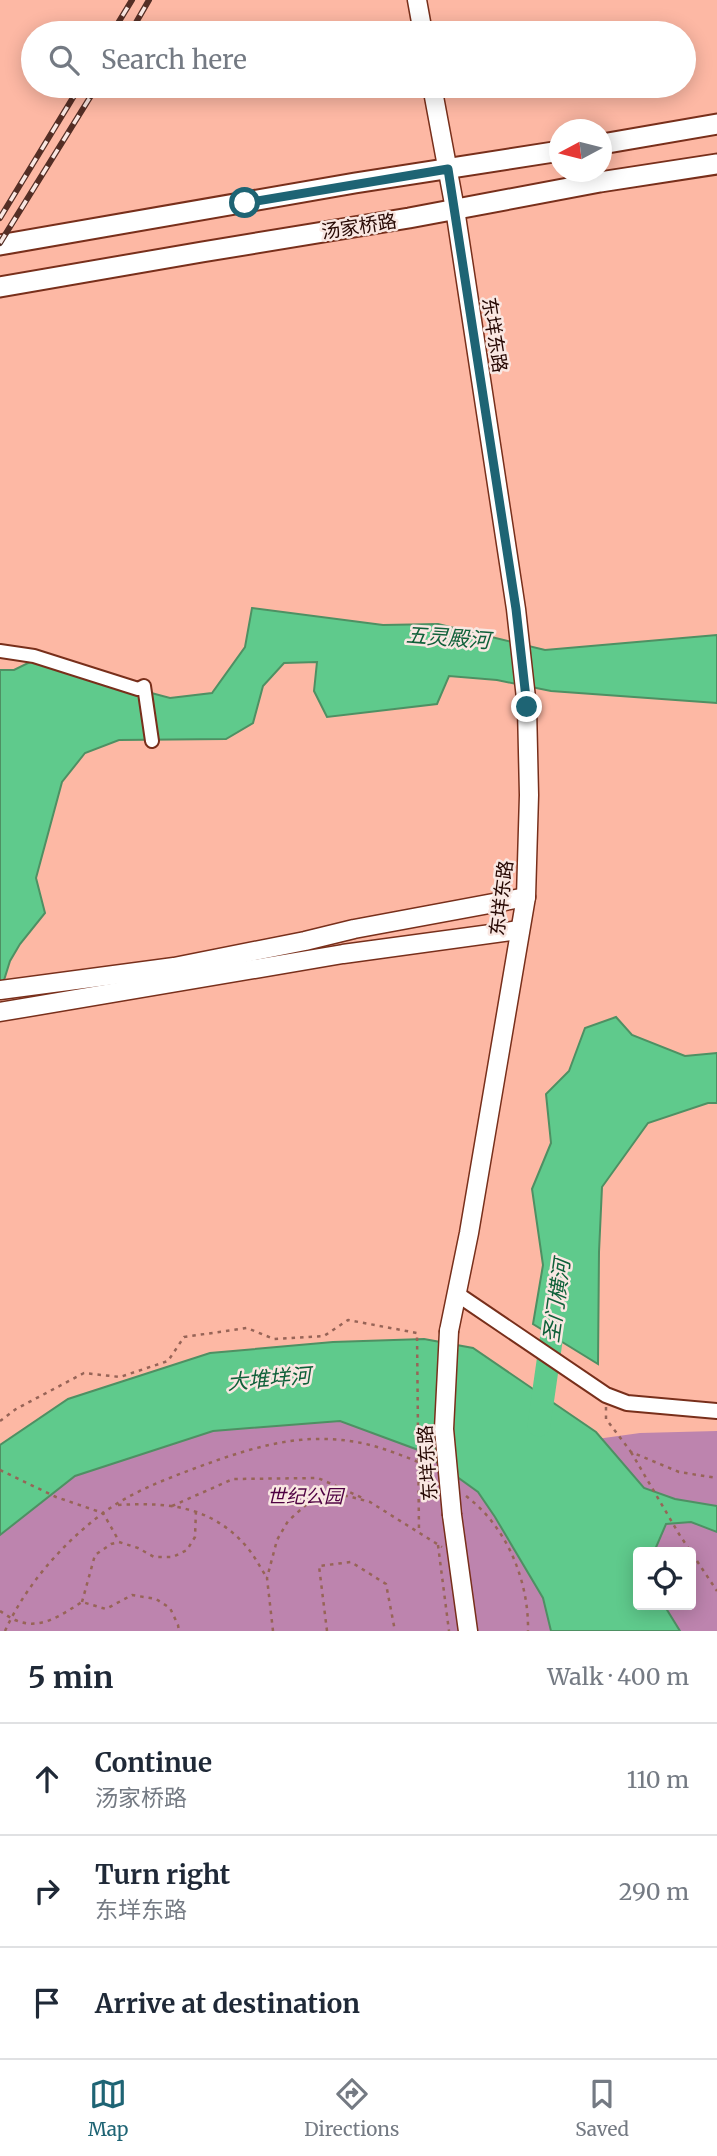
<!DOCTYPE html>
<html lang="en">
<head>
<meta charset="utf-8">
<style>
	body { margin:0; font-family:Merriweather,"Noto Sans SC",serif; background:#f6f6f7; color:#1f2937 }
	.controls { position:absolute; right:21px; bottom:21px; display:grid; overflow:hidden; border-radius:7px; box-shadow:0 4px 18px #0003 }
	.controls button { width:63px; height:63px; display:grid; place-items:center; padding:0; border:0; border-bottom:2px solid #e0e1e3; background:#fff; color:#1f2937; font:35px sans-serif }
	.compass { position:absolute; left:549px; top:119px; width:63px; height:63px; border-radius:50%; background:#fff; box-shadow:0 4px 18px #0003; rotate:263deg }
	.stop { position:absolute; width:21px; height:21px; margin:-16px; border:5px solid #1e6474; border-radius:50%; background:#fff }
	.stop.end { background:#1e6474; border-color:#fff; box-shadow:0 2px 7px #0008 }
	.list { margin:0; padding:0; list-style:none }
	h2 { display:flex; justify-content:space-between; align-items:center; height:91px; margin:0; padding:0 28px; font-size:30px }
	h2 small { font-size:23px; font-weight:400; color:#747a83 }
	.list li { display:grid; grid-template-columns:46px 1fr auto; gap:21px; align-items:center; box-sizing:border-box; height:112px; padding:0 28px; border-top:2px solid #e0e1e3 }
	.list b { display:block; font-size:26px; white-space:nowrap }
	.list p { margin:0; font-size:23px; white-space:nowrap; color:#747a83 }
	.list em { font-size:23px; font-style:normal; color:#747a83 }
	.icon { flex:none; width:38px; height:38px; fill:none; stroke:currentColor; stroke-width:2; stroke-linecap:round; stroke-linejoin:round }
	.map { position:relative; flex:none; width:717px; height:1631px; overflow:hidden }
	.search { position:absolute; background:#fff; box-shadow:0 4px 18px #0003; left:21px; right:21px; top:21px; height:77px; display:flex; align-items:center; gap:18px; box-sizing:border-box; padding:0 24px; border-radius:38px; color:#747a83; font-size:26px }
	.sheet { height:427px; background:#fff }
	nav { display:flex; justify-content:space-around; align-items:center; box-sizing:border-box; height:98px; border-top:2px solid #e0e1e3; background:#fff; font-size:19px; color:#747a83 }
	nav a { display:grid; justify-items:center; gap:4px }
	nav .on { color:#1e6474 }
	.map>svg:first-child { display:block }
	.green { fill:#bd84ae; fill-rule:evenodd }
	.water { fill:#5fca8c; stroke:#4e9063; stroke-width:2 }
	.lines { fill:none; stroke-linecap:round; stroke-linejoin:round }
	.river { stroke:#5fca8c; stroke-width:23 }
	.minor-casing { stroke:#782f1b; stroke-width:16 }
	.tertiary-casing { stroke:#782f1b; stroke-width:18 }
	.secondary-casing { stroke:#782f1b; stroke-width:21 }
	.primary-casing { stroke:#782f1b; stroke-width:23 }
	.path { stroke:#976457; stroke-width:2.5; stroke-dasharray:3.5 5; stroke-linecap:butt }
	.minor { stroke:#fff; stroke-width:12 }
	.tertiary { stroke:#fff; stroke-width:14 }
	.secondary { stroke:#fff; stroke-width:18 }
	.primary { stroke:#fff; stroke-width:19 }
	.rail-casing { stroke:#542e25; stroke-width:6 }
	.rail { stroke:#f9e7e2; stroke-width:3.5; stroke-dasharray:10; stroke-linecap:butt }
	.secondary-bridge-casing { stroke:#782f1b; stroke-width:21; stroke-linecap:butt }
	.secondary-bridge { stroke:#fff; stroke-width:18 }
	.route { stroke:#1e6474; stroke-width:9 }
	.labels { text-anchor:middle; stroke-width:5; stroke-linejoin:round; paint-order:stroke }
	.street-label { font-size:19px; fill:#250702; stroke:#f9e7e2 }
	.park-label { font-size:19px; font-style:italic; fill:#4e0042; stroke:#f9e7e2 }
	.water-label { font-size:21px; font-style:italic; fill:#0f6039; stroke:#f9e7e2 }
</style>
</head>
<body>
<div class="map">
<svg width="717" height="1631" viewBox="0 0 717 1631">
	<rect width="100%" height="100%" fill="#fdb8a4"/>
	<!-- green -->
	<path class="green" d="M312,1355L568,1443L640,1433L717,1431V1631H0V1454ZM638,1552H691V1605H638Z"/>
	<!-- water -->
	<g class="water">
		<path d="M252,608L383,625L438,624L545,650L717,635V703L551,691L497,680L449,676L437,704L327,717L314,691L317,662L284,663L263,686L253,723L226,739L119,740L85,753L62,782L36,878L45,913L20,944L10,961L0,993V670H14L32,661L170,698L212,693L245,647Z"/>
		<path d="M616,1017L632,1035L685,1056L717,1053V1103H708L648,1123L602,1187L599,1252L598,1364L533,1324L543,1265L532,1189L551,1143L546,1094L569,1071L585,1028Z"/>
		<path d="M424,1339L473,1348L596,1432L644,1488L675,1499L717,1506V1532L691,1522L666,1524L654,1552H638V1605H664L680,1631H551L543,1598L495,1517L478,1492L421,1451L340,1421L213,1431L75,1476L0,1535V1445L68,1399L210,1353L333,1342Z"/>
	</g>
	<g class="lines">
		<!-- river -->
		<path class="river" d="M539,1425L556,1306"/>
		<defs>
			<path id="minor" d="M0,651L34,656L138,689L144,686L152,741"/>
			<path id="tertiary" d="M457,1294L606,1395L627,1403L717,1411"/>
			<g id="secondary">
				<path d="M417,0L423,33"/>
				<path d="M432,86L455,209L516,609L527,707L529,795L526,897L469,1233L449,1331"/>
				<path d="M0,990L174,967L305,941L354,929L526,897"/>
				<path d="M0,1012L343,954L519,930"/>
				<path d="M452,1515L468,1631"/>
			</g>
			<g id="primary">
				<path d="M602,144L717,124"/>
				<path d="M0,245L355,183L560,151"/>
				<path d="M0,287L202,252L409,218L600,182L717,164"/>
			</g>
		</defs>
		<!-- minor casing -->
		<use href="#minor" class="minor-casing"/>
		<!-- tertiary casing -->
		<use href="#tertiary" class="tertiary-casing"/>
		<!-- secondary casing -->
		<use href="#secondary" class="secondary-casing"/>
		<!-- primary casing -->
		<use href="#primary" class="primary-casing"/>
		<!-- path -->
		<g class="path">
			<path d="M606,1407V1419L631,1452L679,1472L717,1478"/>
			<path d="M0,1421L16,1409L84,1373L120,1377L168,1361L184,1337L247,1328L274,1339L324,1336L348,1320L417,1333L419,1532"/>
			<path d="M631,1452L679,1534L717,1591"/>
			<path d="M0,1470L56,1497L103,1513L119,1541"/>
			<path d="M466,1496C507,1527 529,1581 528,1631"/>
			<path d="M118,1505C168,1502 211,1506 246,1546C254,1555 260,1567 267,1578"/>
			<path d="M172,1506L233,1479L318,1478L365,1499"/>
			<path d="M438,1545L449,1631"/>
			<path d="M82,1602L95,1555L111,1544L119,1542L138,1548L154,1557H173L187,1550L195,1537L196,1510"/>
			<path d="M0,1611C5,1614 10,1618 15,1620C40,1631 61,1615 82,1602L106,1609L132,1595L156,1599L170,1608L178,1625L179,1631"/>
			<path d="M5,1631C26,1585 62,1544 103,1513C130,1493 161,1481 193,1469C263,1443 322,1425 395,1453C408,1458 422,1462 433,1471"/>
			<path d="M273,1631L267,1578L277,1540L288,1521L307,1504L328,1497L348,1496L370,1502L442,1547"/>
			<path d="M327,1631L319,1566L351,1562L386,1584L395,1631"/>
		</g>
		<!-- minor -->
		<use href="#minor" class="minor"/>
		<!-- tertiary -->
		<use href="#tertiary" class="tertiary"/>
		<!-- secondary -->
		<use href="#secondary" class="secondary"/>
		<!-- primary -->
		<use href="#primary" class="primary"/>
		<defs>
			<g id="rail">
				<path d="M112,33L132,0"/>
				<path d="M130,33L149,0"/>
				<path d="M0,218L80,86"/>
				<path d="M0,243L97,86"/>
			</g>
		</defs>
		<!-- rail casing -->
		<use href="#rail" class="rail-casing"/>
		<!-- rail -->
		<use href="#rail" class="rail"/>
		<defs>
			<path id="secondary-bridge" d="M449,1331L444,1429L452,1515"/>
		</defs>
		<!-- secondary-bridge casing -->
		<use href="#secondary-bridge" class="secondary-bridge-casing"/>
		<!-- secondary-bridge -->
		<use href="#secondary-bridge" class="secondary-bridge"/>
	</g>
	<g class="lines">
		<!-- route -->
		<path class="route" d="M245,203L448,169L516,609L527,707"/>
	</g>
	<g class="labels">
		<!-- street labels -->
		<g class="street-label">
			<text transform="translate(359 226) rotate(-9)" y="7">汤家桥路</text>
			<text transform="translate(495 335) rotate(81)" y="7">东垟东路</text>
			<text transform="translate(501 898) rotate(-83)" y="7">东垟东路</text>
			<text transform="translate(427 1463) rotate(-94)" y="7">东垟东路</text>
		</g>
		<!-- park labels -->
		<g class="park-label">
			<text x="305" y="1503">世纪公园</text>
		</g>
		<!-- water labels -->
		<g class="water-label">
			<text transform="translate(448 638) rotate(4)" y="7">五灵殿河</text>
			<text transform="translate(557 1301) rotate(-82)" y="7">圣门横河</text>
			<text transform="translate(269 1379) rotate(-5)" y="7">大堆垟河</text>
		</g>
	</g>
</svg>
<div class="controls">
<button><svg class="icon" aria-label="locate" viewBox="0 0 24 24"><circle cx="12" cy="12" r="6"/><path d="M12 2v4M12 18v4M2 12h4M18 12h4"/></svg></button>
</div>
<svg class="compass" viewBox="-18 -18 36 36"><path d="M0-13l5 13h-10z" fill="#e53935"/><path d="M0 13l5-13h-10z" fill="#747a83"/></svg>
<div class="stop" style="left:245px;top:203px"></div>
<div class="stop end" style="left:527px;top:707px"></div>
<div class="search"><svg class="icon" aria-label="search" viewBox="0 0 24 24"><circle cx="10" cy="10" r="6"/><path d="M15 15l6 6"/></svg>Search here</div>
</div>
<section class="sheet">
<h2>5 min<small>Walk · 400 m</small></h2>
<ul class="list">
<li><svg class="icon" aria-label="ahead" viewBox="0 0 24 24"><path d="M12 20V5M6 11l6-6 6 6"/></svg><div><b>Continue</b><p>汤家桥路</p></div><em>110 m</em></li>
<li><svg class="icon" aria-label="right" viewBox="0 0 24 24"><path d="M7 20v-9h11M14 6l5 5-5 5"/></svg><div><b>Turn right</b><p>东垟东路</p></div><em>290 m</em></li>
<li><svg class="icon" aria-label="arrive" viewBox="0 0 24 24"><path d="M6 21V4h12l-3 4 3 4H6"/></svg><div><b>Arrive at destination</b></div></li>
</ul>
</section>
<nav>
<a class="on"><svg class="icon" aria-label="map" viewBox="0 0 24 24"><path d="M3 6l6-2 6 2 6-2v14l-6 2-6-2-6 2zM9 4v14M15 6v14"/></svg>Map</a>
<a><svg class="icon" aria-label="directions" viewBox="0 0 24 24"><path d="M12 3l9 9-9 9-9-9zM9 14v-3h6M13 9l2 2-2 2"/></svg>Directions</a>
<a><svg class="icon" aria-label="saved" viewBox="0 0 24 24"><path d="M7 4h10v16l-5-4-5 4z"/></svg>Saved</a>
</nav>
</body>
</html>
